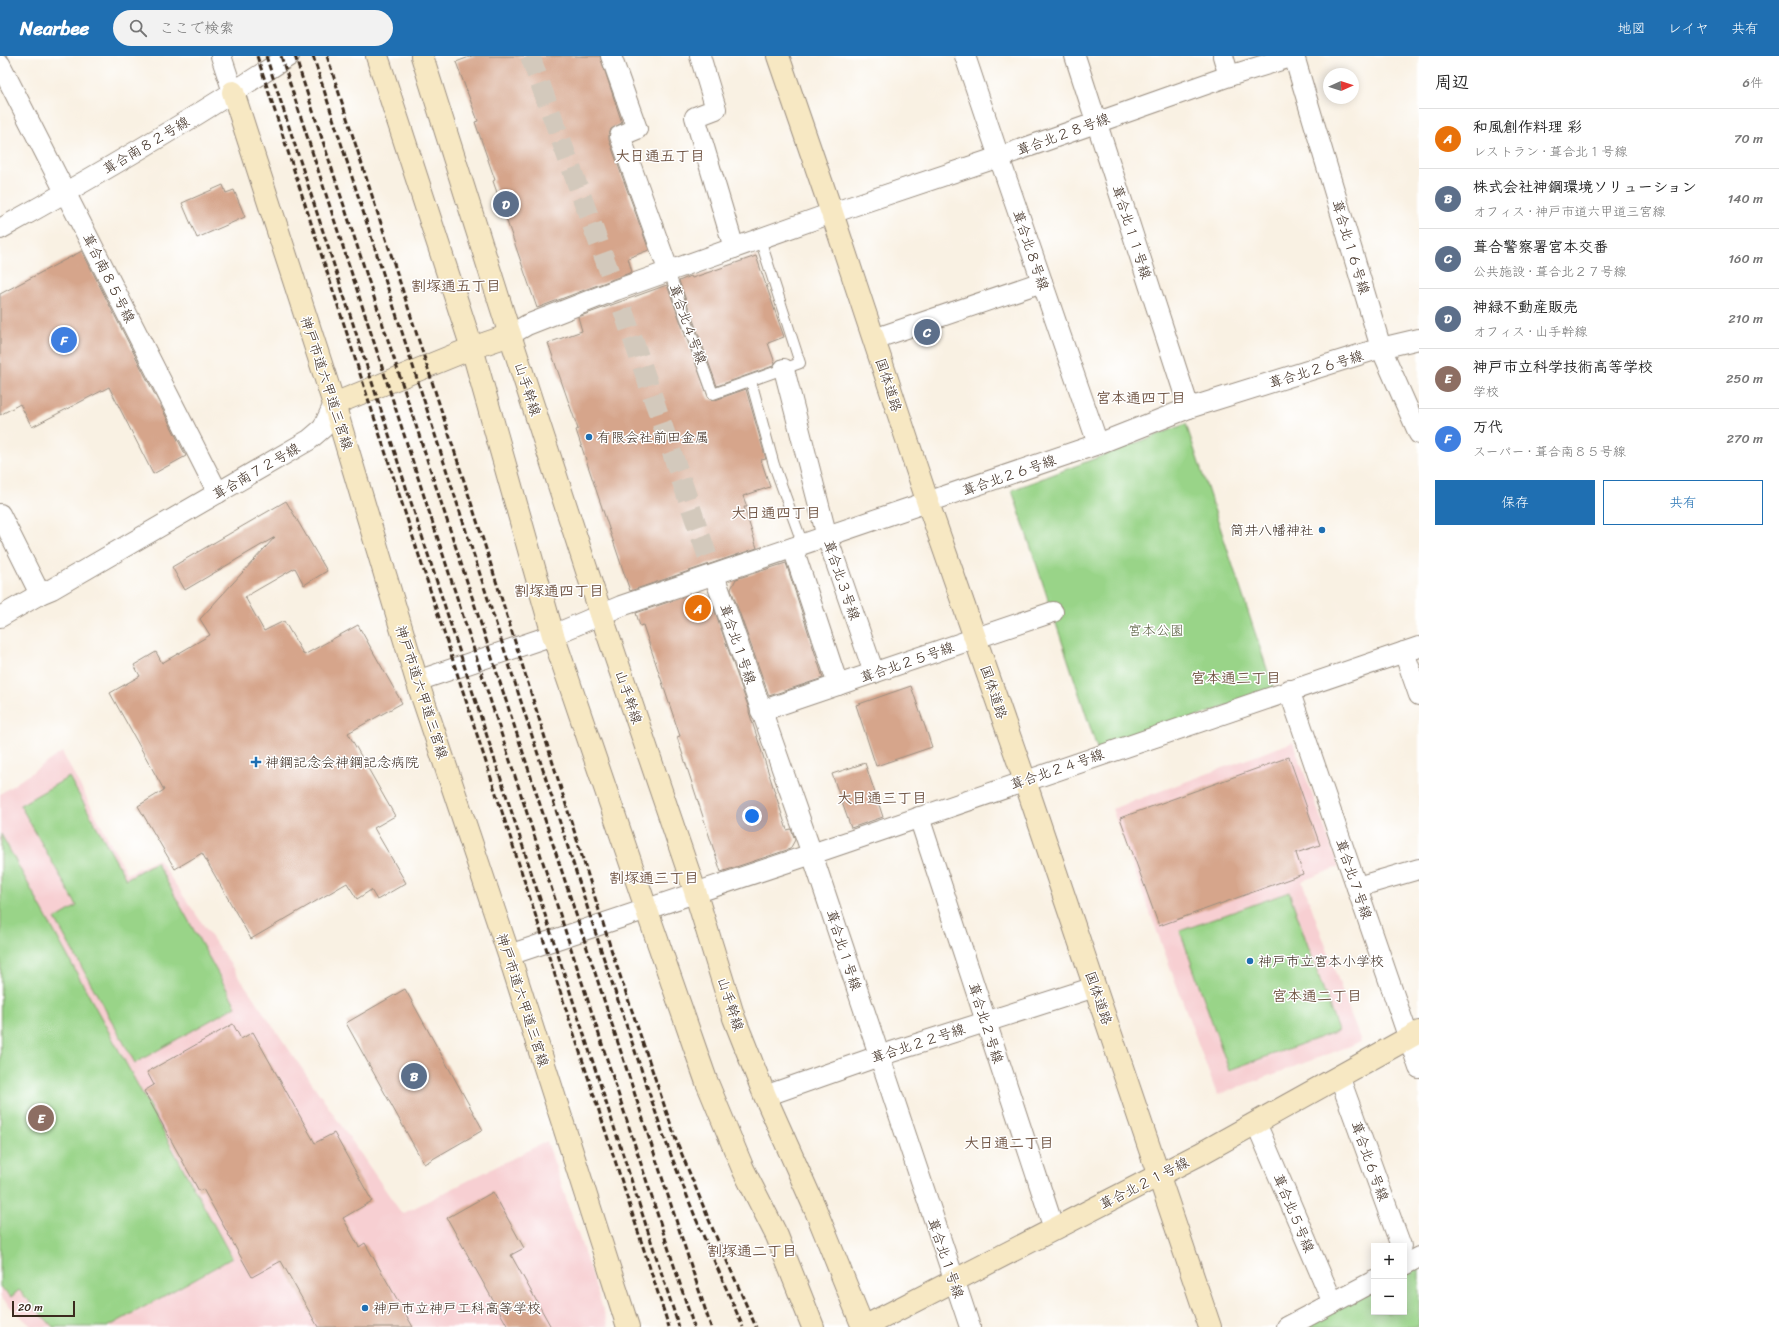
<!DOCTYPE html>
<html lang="ja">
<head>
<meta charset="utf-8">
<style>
	body { margin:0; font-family:Sriracha,"Klee One",sans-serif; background:#f2f2f2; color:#222 }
	.controls { position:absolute; right:12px; bottom:12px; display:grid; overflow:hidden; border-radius:0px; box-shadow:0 2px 10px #0003 }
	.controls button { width:36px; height:36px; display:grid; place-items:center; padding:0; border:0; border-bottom:1px solid #e0e0e0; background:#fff; color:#222; font:20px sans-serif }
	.compass { position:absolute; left:1323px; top:12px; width:36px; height:36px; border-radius:50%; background:#fff; box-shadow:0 2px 10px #0003; rotate:87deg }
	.scale { position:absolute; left:12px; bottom:10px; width:63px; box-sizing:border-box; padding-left:4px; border:2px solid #3b2a1e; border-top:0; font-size:11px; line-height:14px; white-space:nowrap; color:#3b2a1e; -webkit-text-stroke:3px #fff; paint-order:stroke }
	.you { position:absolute; left:752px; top:760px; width:14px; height:14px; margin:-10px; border:3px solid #fff; border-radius:50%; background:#1a73e8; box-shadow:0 0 0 6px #1a73e833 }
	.badge { display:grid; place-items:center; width:26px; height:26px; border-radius:50%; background:#1f6fb2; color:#fff; font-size:13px; font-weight:700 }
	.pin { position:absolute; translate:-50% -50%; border:2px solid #fff; box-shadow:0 1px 4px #0006 }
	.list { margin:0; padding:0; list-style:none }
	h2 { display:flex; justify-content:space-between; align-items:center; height:52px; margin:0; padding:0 16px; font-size:17px }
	h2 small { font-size:13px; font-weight:400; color:#767676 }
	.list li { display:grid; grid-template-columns:26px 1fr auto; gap:12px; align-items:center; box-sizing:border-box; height:60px; padding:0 16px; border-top:1px solid #e0e0e0 }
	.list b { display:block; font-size:15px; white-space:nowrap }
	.list p { margin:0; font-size:13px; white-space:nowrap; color:#767676 }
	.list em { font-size:13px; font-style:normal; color:#767676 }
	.actions { display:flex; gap:8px; padding:12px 16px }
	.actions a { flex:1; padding:9px 0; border:1px solid #1f6fb2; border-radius:0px; text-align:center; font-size:14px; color:#1f6fb2 }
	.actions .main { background:#1f6fb2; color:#fff }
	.icon { flex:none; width:22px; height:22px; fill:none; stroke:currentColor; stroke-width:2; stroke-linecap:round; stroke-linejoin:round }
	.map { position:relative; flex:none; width:1419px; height:1271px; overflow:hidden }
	header { display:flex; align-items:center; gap:24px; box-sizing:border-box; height:56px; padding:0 20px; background:#1f6fb2; color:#fff }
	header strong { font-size:19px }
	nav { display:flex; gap:22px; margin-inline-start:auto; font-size:14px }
	.search { width:280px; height:36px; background:#f2f2f2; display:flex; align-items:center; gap:10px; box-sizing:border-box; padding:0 14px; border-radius:22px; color:#767676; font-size:15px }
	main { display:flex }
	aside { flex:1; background:#fff }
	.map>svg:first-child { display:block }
	.built { fill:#f7cfd2 }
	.green { fill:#99d488; stroke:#6a7f53 }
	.building { fill:#d6a58b }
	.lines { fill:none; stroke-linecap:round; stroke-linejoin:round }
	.street-tunnel { stroke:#d3c9bc; stroke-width:20; stroke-dasharray:20 10; stroke-linecap:butt }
	.lane-casing { stroke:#9a8e80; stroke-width:12 }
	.street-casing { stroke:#9a8e80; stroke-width:22 }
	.secondary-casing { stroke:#9a8e80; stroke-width:24 }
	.lane { stroke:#fff; stroke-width:10 }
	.street { stroke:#fff; stroke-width:20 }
	.secondary { stroke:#f7e8c3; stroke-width:22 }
	.rail { stroke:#3b2a1e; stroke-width:3; stroke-dasharray:6 3; stroke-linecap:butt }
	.poi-dot { fill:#1f6fb2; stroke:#fff; stroke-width:1.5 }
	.labels { text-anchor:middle; stroke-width:3; stroke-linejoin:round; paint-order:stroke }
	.street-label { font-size:14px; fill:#3b2a1e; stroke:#fff }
	.poi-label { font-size:14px; fill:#3b2a1e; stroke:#fff; text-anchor:start }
	.park-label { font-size:14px; fill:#575d3e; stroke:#fff }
	.neighbourhood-label { font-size:15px; font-weight:bold; fill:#715544; stroke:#fff }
</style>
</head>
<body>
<header>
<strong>Nearbee</strong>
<div class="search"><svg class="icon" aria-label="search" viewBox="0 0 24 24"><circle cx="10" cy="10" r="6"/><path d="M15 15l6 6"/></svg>ここで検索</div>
<nav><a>地図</a><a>レイヤ</a><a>共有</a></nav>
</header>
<main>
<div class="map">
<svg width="1419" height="1271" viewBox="0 0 1419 1271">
	<rect width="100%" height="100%" fill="#fff"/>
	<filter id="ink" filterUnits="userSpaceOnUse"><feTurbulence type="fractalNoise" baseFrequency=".025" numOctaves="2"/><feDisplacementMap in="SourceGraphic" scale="8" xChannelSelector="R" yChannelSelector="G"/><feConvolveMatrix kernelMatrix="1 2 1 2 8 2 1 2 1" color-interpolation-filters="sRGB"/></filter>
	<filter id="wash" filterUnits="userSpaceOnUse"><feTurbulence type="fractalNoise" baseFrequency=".012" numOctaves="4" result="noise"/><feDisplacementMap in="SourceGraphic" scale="16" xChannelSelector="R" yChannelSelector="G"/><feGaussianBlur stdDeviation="0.9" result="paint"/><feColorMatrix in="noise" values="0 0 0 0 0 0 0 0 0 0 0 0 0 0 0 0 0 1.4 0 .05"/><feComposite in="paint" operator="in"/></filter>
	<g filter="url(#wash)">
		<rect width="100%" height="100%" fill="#f9f1e3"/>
		<!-- built -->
		<g class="built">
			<path d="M1293,686L1339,811L1302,825L1361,986L1217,1039L1112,753Z"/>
			<path d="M62,696L127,818L158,803L402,1158L547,1085L609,1271H32L0,1241V738Z"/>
		</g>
		<!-- green -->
		<g class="green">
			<path d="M1186,368L1274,634L1098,695L1012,434Z"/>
			<path d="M69,721L126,823L156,806L236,950L135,1007L55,863L77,850L20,749Z"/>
			<path d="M1,778L232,1202L108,1271H53L19,1234L11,1241L0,1231Z"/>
			<path d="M1289,836L1338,975L1229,1014L1180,875Z"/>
			<path d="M1419,1210V1271H1302L1374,1233V1256H1404V1218Z"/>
		</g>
		<g id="blocks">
			<!-- building -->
			<g class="building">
				<path d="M472,0H600L622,67L611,73L609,79V84L649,194L628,202L632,216L537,252L493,125L495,124L475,66L478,65L456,6Z"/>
				<path d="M223,129L226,137L234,134L245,161L197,182L182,147Z"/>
				<path d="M82,195L186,400L153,418L109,331L32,371L20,348L0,359V238Z"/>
				<path d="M756,200L784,281L768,287L775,307L773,310L717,330L679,225L691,220L692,222Z"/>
				<path d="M667,229L709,343L715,344L746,333L766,403L761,404L770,431L743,440L747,451H744L757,492L630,535L576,374L578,373L548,287L582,275L578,261Z"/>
				<path d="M286,445L327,515L304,529L295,512L245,541L264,575L284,565L304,599L358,569L402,647L348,677L395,760L374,772L406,827L377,844L371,834L357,843L347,827L251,883L202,797L175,813L138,750L164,734L110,637L140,620L134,609L156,596L162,607L210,579L200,563L275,481L185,534L172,511Z"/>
				<path d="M786,507L823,622L769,640L731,533L736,523Z"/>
				<path d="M698,536L710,541L749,653V656L787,774L791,773L795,784L790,793L721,816L677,681L680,680L643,569L640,570L636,557Z"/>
				<path d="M911,630L932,691L876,710L856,649Z"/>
				<path d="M1289,701L1320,789L1296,797L1303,818L1159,870L1120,762Z"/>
				<path d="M865,707L883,761L851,772L832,718Z"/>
				<path d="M405,933L483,1074L424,1108L346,967Z"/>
				<path d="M233,968L241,983L253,976L315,1087L334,1077L372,1145L343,1162L359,1191L365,1187L413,1271H318L281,1205L252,1221L203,1133L199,1135L144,1035L154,1029L147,1016Z"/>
				<path d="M493,1136L524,1192L511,1199L551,1271H508L447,1162Z"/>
			</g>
		</g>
	</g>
	<g filter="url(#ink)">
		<use href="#blocks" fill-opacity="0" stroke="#9a8e80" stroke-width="1"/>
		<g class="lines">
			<!-- street-tunnel -->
			<path class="street-tunnel" d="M530,0L616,234L714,519"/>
			<defs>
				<g id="lane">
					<path d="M669,216L713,338L800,307L760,183"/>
					<path d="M751,325L774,409L803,489"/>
				</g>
				<g id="street">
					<path d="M221,0L233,36"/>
					<path d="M611,0L637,73L620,80L669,216"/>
					<path d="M700,0L716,53L695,61L734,192"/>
					<path d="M965,0L999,101L1098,388"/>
					<path d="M1075,0L1189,352"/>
					<path d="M1223,0L1229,20"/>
					<path d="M1294,0L1381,292L1419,378"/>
					<path d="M0,8L218,437"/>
					<path d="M0,173C98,119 195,62 289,0"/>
					<path d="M510,279L527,269L616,234L832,157L999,101L1229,20L1294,0"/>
					<path d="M874,283L1042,226"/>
					<path d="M784,313L827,481L874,617"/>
					<path d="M0,458L40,538"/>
					<path d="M793,492L838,629"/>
					<path d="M714,519L812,798L970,1271"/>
					<path d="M0,561L40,538L52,533L309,384L323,372L334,348"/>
					<path d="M1404,596L1419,639"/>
					<path d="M417,625L553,579L621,550L1098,388L1189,352L1381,292L1419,283"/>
					<path d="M1289,634L1419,1012"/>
					<path d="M761,655L1053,556"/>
					<path d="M919,761L1054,1173"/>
					<path d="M1357,831L1419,813"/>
					<path d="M509,899L812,798L1419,591"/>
					<path d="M1339,1020L1401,1190"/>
					<path d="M765,1040L879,1000L1095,931"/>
					<path d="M1256,1067L1333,1247"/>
					<path d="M1404,1209L1419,1201"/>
					<path d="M1287,1271L1374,1225"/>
				</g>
				<g id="secondary">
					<path d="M377,0L472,292L553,579L646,852L706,1024L743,1113L777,1180L813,1271"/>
					<path d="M422,0L510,279L601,558L695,835L734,962L765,1040L814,1150L863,1271"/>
					<path d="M778,0L832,157L928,447L1025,725L1210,1271"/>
					<path d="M233,36L334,348L417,625L509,899L628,1271"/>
					<path d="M334,348L472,292L510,279"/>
					<path d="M864,1271L1200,1098L1419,976"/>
				</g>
			</defs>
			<!-- lane casing -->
			<use href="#lane" class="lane-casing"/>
			<!-- street casing -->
			<use href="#street" class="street-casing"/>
			<!-- secondary casing -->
			<use href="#secondary" class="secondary-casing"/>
			<!-- lane -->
			<use href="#lane" class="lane"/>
			<!-- street -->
			<use href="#street" class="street"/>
			<!-- secondary -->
			<use href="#secondary" class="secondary"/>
			<!-- rail -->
			<g class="rail">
				<path d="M257,0L669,1271"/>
				<path d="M266,0L679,1271"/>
				<path d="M281,0L694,1271"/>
				<path d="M295,0L711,1271"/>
				<path d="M313,0L603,900L664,1081L696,1163L743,1271"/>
				<path d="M327,0L486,493L612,896L676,1084L711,1169L756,1271"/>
			</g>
		</g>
	</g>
	<!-- markers -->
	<g class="poi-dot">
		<circle cx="589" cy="381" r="4"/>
		<circle cx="1322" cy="474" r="4"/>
		<path d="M254 700h4v4h4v4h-4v4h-4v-4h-4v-4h4z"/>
		<circle cx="1250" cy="905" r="4"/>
		<circle cx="365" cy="1252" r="4"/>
	</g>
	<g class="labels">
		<!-- street labels -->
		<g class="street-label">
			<text transform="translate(1063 78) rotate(-20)" y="5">葺合北２８号線</text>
			<text transform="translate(146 89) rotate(-31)" y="5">葺合南８２号線</text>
			<text transform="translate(1132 176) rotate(72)" y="5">葺合北１１号線</text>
			<text transform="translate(1351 191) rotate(73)" y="5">葺合北１６号線</text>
			<text transform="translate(1031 194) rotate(71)" y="5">葺合北８号線</text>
			<text transform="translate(109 222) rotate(63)" y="5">葺合南８５号線</text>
			<text transform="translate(688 268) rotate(70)" y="5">葺合北４号線</text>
			<text transform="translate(1316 313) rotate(-17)" y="5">葺合北２６号線</text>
			<text transform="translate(327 327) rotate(72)" y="5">神戸市道六甲道三宮線</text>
			<text transform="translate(889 329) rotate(72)" y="5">国体道路</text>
			<text transform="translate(528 333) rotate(72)" y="5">山手幹線</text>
			<text transform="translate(256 415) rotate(-30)" y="5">葺合南７２号線</text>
			<text transform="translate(1009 419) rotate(-19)" y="5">葺合北２６号線</text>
			<text transform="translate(842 524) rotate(71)" y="5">葺合北３号線</text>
			<text transform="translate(738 588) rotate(71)" y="5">葺合北１号線</text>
			<text transform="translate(907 606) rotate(-19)" y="5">葺合北２５号線</text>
			<text transform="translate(422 636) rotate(72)" y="5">神戸市道六甲道三宮線</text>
			<text transform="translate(994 636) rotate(71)" y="5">国体道路</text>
			<text transform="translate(629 641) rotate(71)" y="5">山手幹線</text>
			<text transform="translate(1057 713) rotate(-19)" y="5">葺合北２４号線</text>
			<text transform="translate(1354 823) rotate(71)" y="5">葺合北７号線</text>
			<text transform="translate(844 894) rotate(72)" y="5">葺合北１号線</text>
			<text transform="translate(1099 942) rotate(71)" y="5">国体道路</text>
			<text transform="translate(523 944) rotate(72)" y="5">神戸市道六甲道三宮線</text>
			<text transform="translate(731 948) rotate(72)" y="5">山手幹線</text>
			<text transform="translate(986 967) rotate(72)" y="5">葺合北２号線</text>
			<text transform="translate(918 987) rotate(-18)" y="5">葺合北２２号線</text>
			<text transform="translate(1370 1105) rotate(70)" y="5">葺合北６号線</text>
			<text transform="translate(1144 1127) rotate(-27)" y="5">葺合北２１号線</text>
			<text transform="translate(1294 1157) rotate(67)" y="5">葺合北５号線</text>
			<text transform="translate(946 1202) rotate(71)" y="5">葺合北１号線</text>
		</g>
		<!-- poi labels -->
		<g class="poi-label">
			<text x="597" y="386">有限会社前田金属</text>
			<text x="1314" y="479" text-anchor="end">筒井八幡神社</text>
			<text x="265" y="711">神鋼記念会神鋼記念病院</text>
			<text x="1258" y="910">神戸市立宮本小学校</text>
			<text x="373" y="1257">神戸市立神戸工科高等学校</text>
		</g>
		<!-- park labels -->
		<g class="park-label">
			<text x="1156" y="579">宮本公園</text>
		</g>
		<!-- neighbourhood labels -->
		<g class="neighbourhood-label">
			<text x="660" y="105">大日通五丁目</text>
			<text x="456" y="235">割塚通五丁目</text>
			<text x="1141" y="347">宮本通四丁目</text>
			<text x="776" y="462">大日通四丁目</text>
			<text x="559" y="540">割塚通四丁目</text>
			<text x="1236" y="627">宮本通三丁目</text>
			<text x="882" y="747">大日通三丁目</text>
			<text x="654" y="827">割塚通三丁目</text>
			<text x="1317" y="945">宮本通二丁目</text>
			<text x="1009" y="1092">大日通二丁目</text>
			<text x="752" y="1200">割塚通二丁目</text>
		</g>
	</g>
</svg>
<div class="controls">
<button>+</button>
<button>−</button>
</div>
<svg class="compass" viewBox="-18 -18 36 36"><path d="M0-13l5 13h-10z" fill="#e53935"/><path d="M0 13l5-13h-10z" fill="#767676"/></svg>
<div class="scale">20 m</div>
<div class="you"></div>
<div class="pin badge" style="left:698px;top:552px;background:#e8710a">A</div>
<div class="pin badge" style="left:414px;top:1020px;background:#5c6f8a">B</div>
<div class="pin badge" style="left:927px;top:276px;background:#5c6f8a">C</div>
<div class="pin badge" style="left:506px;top:148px;background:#5c6f8a">D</div>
<div class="pin badge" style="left:41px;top:1062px;background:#8d6e63">E</div>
<div class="pin badge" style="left:64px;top:284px;background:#3f7fe0">F</div>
</div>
<aside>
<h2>周辺<small>6件</small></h2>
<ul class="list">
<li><span class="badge" style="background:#e8710a">A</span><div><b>和風創作料理 彩</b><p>レストラン · 葺合北１号線</p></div><em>70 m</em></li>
<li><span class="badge" style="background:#5c6f8a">B</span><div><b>株式会社神鋼環境ソリューション</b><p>オフィス · 神戸市道六甲道三宮線</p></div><em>140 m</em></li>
<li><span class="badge" style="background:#5c6f8a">C</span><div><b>葺合警察署宮本交番</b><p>公共施設 · 葺合北２７号線</p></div><em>160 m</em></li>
<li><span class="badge" style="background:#5c6f8a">D</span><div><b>神緑不動産販売</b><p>オフィス · 山手幹線</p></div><em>210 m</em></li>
<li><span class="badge" style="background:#8d6e63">E</span><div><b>神戸市立科学技術高等学校</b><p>学校</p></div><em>250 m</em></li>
<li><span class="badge" style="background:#3f7fe0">F</span><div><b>万代</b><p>スーパー · 葺合南８５号線</p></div><em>270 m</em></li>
</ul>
<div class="actions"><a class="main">保存</a><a>共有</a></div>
</aside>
</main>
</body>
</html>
